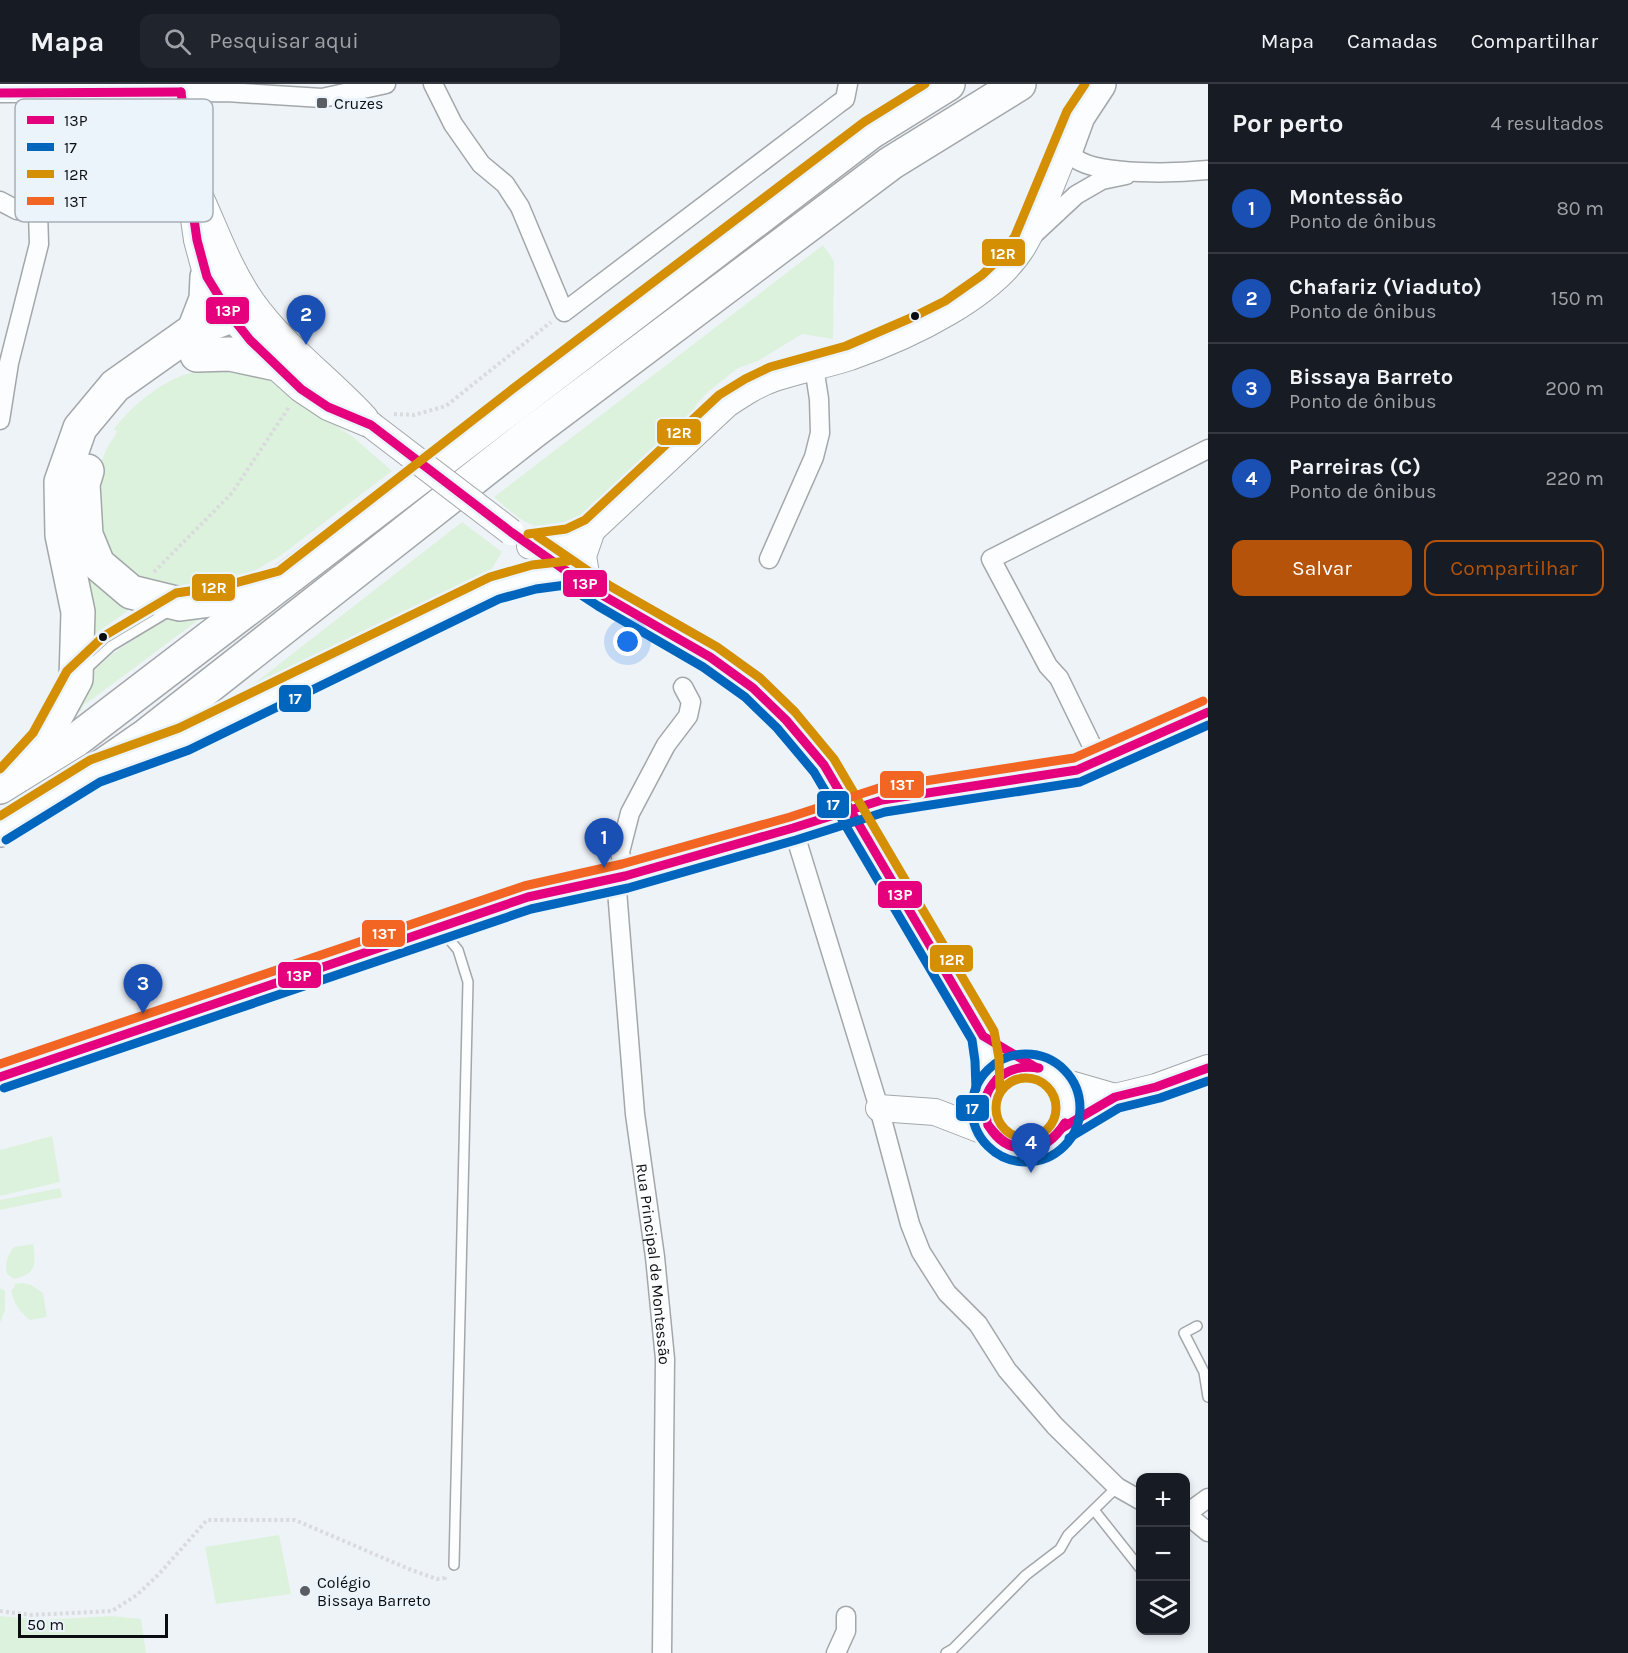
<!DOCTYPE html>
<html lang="pt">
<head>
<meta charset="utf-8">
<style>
	body { margin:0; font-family:Karla,sans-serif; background:#20242c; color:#f1f3f6 }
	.controls { position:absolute; right:18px; bottom:18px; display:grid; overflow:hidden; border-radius:12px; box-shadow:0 3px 9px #0003 }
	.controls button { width:54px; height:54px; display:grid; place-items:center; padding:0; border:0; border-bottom:2px solid #363941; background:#171b24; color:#f1f3f6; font:30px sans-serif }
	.scale { position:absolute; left:18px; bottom:15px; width:150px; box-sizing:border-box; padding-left:6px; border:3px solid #0b0e11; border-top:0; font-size:16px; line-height:21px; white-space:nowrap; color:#0b0e11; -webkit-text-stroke:4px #ebf3fb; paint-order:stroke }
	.you { position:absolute; left:628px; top:558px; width:21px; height:21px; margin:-15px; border:4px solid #fff; border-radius:50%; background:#1a73e8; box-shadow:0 0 0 9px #1a73e833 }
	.badge { display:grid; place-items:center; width:39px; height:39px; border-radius:50%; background:#b45309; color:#fff; font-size:20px; font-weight:700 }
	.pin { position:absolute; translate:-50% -50px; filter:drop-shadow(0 2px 3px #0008) }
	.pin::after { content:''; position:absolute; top:32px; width:21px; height:18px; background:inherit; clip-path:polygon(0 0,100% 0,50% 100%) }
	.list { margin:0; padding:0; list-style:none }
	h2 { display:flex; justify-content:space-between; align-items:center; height:78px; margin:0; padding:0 24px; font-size:26px }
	h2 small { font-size:20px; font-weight:400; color:#9ea1a6 }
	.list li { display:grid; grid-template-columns:39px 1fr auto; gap:18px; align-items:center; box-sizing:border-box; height:90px; padding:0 24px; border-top:2px solid #363941 }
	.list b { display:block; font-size:22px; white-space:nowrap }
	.list p { margin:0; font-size:20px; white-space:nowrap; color:#9ea1a6 }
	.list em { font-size:20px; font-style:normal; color:#9ea1a6 }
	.actions { display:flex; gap:12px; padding:18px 24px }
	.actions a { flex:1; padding:14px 0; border:2px solid #b45309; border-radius:12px; text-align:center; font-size:21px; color:#b45309 }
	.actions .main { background:#b45309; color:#fff }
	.icon { flex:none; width:33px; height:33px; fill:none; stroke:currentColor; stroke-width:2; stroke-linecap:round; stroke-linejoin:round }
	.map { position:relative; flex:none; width:1208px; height:1569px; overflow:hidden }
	header { display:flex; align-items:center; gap:36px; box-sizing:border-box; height:84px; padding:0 30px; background:#171b24; border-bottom:2px solid #363941 }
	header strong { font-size:28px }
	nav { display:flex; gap:33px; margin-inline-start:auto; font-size:21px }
	.search { width:420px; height:54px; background:#20242c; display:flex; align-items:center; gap:15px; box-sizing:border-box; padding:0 21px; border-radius:12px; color:#9ea1a6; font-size:22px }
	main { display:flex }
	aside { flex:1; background:#171b24 }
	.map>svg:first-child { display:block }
	.green { fill:#dcf2dc }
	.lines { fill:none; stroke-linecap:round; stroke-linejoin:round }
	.lane-casing { stroke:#a3a7aa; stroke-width:12 }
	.street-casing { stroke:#a3a7aa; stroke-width:21 }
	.secondary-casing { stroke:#a3a7aa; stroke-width:28 }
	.highway-casing { stroke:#a3a7aa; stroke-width:36 }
	.path { stroke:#dadbdd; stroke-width:4; stroke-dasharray:3 3; stroke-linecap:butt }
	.lane { stroke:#fcfdfe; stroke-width:9 }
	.street { stroke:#fcfdfe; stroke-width:18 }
	.secondary { stroke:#fcfdfe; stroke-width:26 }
	.highway { stroke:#fcfdfe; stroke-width:33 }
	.secondary-bridge-casing { stroke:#a3a7aa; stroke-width:28; stroke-linecap:butt }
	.secondary-bridge { stroke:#fcfdfe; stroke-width:26 }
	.bus-1-casing { stroke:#ebf3fb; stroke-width:14 }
	.bus-2-casing { stroke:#ebf3fb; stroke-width:14 }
	.bus-3-casing { stroke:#ebf3fb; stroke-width:14 }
	.bus-4-casing { stroke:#ebf3fb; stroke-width:14 }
	.bus-1 { stroke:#e5007d; stroke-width:9 }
	.bus-2 { stroke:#0065bd; stroke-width:9 }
	.bus-3 { stroke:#d48f03; stroke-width:9 }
	.bus-4 { stroke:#f26522; stroke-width:9 }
	.poi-dot { fill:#5a5e62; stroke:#ebf3fb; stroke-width:2 }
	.bus-dot { fill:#0b0e11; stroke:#ebf3fb; stroke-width:2 }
	.labels { text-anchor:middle; stroke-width:6; stroke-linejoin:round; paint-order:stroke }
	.poi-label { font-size:16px; fill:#0b0e11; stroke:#ebf3fb; text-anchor:start }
	.street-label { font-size:16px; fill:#0b0e11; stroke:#ebf3fb }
	.key { fill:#ebf3fb; stroke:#a8aeb5; stroke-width:1.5 }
	.key-label { font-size:16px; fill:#0b0e11 }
	.line-badge { stroke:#ebf3fb; stroke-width:2 }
	.badge-label { font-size:16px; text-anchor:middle; font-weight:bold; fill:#fff }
</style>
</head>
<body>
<header>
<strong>Mapa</strong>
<div class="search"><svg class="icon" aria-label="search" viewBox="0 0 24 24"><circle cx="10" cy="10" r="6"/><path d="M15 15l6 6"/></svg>Pesquisar aqui</div>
<nav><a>Mapa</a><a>Camadas</a><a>Compartilhar</a></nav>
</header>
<main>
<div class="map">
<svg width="1208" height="1569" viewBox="0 0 1208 1569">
	<rect width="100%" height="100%" fill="#eef3f8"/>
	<!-- green -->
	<g class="green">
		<path d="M823,161L834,177L833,255L802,250L758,277L738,284L709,307L696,321L689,337C660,365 580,454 536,442C520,438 506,423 494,413Z"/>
		<path d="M233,285L256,290L281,301L305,321L353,353L392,387L280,472L219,507L206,509L135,495L99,459L94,395L107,364L117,348L114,345C133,320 167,292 199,287C210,285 222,285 233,285Z"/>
		<path d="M462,438L502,468L487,493L224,623Z"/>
		<path d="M83,489L133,523L92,552Z"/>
		<path d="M201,533V534L83,622L82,626L68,635L87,593L110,572L147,546L171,534Z"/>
		<path d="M52,1052L60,1098L0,1112V1066Z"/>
		<path d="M60,1104L62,1113L0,1126V1116Z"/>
		<path d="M33,1160C36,1179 37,1190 14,1195L7,1190C5,1179 7,1172 14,1163Z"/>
		<path d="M23,1199L31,1201L43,1209L47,1233L30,1236C20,1228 14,1220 11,1206L14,1204L15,1200Z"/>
		<path d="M0,1204L5,1207V1226L0,1239Z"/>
		<path d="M279,1451L291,1510L216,1520L205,1463Z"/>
		<path d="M0,1532L42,1536L111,1532L141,1535L146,1569H0Z"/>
	</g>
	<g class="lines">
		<defs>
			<g id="lane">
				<path d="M84,587L111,562L171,526"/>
				<path d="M439,843L458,866L468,898L454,1481"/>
				<path d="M1197,1242L1184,1249L1204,1288L1208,1313"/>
				<path d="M1094,1426L1140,1484"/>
				<path d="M946,1569L953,1565L1026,1491L1060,1465L1068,1451L1117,1403"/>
			</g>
			<g id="street">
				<path d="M433,0L453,40L481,80L505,100L520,123L564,228L838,20L845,15L848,0"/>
				<path d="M0,9L226,8L322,14L386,0"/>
				<path d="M1066,65C1069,68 1073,72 1076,75C1101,92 1178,89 1208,86"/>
				<path d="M0,117L17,126L38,128L79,119L116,96L143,64L183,30"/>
				<path d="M1033,151L1076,111L1102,96L1126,91"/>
				<path d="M0,336L9,279L39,160L38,128"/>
				<path d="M769,475L814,373L820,349L819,315L814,283"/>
				<path d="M1099,676L1059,594L1048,582L991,475L1208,365"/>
				<path d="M793,744L879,1024L910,1140L921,1168L947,1209L978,1240L1007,1286L1055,1342L1117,1403L1140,1416"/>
				<path d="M625,792L620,768L630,729L666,661L688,632L691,618L683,603"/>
				<path id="s1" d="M616,794L635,1030L655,1173L665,1275L662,1569"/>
				<path d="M0,993L528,813L625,792L793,744L882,716L1077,686L1208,628"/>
				<path d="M1186,1430L1208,1448"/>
				<path d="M1186,1430L1208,1414"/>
				<path d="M836,1569L846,1547V1532"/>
			</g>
			<g id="secondary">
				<path d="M181,8L193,96L194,135L197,156L207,193L231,232L272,279L301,305L328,323L371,341"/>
				<path d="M197,106C215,144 228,184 252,218C284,263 328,294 365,334"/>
				<path d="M530,462L569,457L592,446L727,320C742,310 757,300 775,294C799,286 825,281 850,273C907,253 997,212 1026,157C1042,128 1053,95 1066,65"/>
				<path d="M588,502L583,472L592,446"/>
				<path d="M941,880L983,952L987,976L988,1005"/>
				<circle cx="1026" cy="1024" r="42"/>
				<path d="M1056,996L1115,1013"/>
				<path d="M879,1024L935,1028L992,1050"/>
				<path d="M1062,1044L1085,1029L1115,1013L1156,1003L1208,984"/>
			</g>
			<g id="highway">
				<path d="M1066,65L1078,32L1099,0"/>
				<path d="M194,246L206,215L207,193"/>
				<path d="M197,271L230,270L272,279"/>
				<path d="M87,387L83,400L86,451L98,480L131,508L180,520L226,514L267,502"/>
				<path d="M133,673L184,655L495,504L534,493L569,489"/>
				<path d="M22,679L43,656L76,595L78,528L62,451L61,398L80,344L115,302L194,246L231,232"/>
				<path d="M0,703L76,656L871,48L948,0"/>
				<path d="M0,746L95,687L147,651L534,347L891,79L1019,0"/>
			</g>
		</defs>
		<!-- lane casing -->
		<use href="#lane" class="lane-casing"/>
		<!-- street casing -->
		<use href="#street" class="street-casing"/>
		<!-- secondary casing -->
		<use href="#secondary" class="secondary-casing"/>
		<!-- highway casing -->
		<use href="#highway" class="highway-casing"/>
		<!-- path -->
		<g class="path">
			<path d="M394,330L414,331L446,322L551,238"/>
			<path d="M154,488L232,409L289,323"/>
			<path d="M0,1527L31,1531L112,1527L137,1511L160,1489L207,1436H295L409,1485L437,1495L445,1494L444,1491"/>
		</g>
		<!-- lane -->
		<use href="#lane" class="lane"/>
		<!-- street -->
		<use href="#street" class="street"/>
		<!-- secondary -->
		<use href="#secondary" class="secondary"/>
		<!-- highway -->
		<use href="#highway" class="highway"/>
		<defs>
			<g id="secondary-bridge">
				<path d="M371,341L511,448"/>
				<path d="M588,502L710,573L753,604L786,636L824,681L941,880"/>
			</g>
		</defs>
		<!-- secondary-bridge casing -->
		<use href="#secondary-bridge" class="secondary-bridge-casing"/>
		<!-- secondary-bridge -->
		<use href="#secondary-bridge" class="secondary-bridge"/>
		<defs>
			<g id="bus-1">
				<path d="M181,8L193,96L194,135L197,156L207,193L231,232L250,256L301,305L328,323L371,341L511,448L569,489L604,512L710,573L753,604L786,636L824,681L983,952L1037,984"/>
				<path d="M0,9L181,8"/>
				<path d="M0,993L528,813L625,792L793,744L882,716L1077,686L1208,628"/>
				<path d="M997,995C1010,984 1022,982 1039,984"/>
				<path d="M987,1037C982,1020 985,1008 997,995"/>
				<path d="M988,1041C999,1055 1008,1063 1027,1065"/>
				<path d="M988,1041C998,1057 1008,1064 1027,1065"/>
				<path d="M1062,1044L1115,1013L1156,1003L1208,984"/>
				<path d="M1027,1065C1045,1062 1055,1054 1065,1039"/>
				<path d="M1027,1065C1045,1064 1056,1054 1065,1039"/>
			</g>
			<g id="bus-2">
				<path d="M6,756L100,698L189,666L499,515L536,505L566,501L598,522L703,583L745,613L777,644L814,688L972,956L975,977L976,1005"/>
				<circle cx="1026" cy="1024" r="54"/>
				<path d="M4,1004L531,825L628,804L796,756L885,728L1080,698L1208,641"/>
				<path d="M1069,1054L1119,1024L1160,1014L1208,997"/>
			</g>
			<g id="bus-3">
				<path d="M528,450L566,445L585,436L719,311L745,295L770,283L846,262L913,233L945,217L982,191L999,175L1015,152L1067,27L1085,0"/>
				<path d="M537,452L610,502L717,563L760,594L795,628L834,675L994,947L999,974L1000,1005"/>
				<path d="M0,685L33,649L67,587L104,552L176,509L224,502L279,487L510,307L864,38L925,0"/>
				<path d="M0,732L90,676L179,644L490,493L532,481L568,477"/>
				<circle cx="1026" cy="1024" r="30"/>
			</g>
			<path id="bus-4" d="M0,980L524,802L622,780L790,733L879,704L1074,674L1203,617"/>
		</defs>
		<!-- bus-1 casing -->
		<use href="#bus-1" class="bus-1-casing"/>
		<!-- bus-2 casing -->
		<use href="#bus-2" class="bus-2-casing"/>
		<!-- bus-3 casing -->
		<use href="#bus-3" class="bus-3-casing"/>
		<!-- bus-4 casing -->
		<use href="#bus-4" class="bus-4-casing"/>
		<!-- bus-1 -->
		<use href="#bus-1" class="bus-1"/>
		<!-- bus-2 -->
		<use href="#bus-2" class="bus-2"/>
		<!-- bus-3 -->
		<use href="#bus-3" class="bus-3"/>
		<!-- bus-4 -->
		<use href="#bus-4" class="bus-4"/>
	</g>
	<!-- markers -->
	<g class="poi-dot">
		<rect x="316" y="13" width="12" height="12" rx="3"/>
		<circle cx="305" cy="1507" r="6"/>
	</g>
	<g class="bus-dot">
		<circle cx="915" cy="232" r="5"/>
		<circle cx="103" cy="553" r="5"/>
	</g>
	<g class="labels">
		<!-- poi labels -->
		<g class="poi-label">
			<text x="334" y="25">Cruzes</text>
			<text x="317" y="1504">Colégio<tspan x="317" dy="18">Bissaya Barreto</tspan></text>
		</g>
		<!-- street labels -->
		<g class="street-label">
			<text dy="6" stroke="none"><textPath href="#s1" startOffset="388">Rua Principal de Montessão</textPath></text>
		</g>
	</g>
	<!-- legend -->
	<rect x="15" y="15" width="198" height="123" rx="9" class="key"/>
	<rect x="27" y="32" width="27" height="8" fill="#e5007d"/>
	<rect x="27" y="59" width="27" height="8" fill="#0065bd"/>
	<rect x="27" y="86" width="27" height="8" fill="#d48f03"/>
	<rect x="27" y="113" width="27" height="8" fill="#f26522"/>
	<g class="key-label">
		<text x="64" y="42">13P</text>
		<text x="64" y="69">17</text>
		<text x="64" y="96">12R</text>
		<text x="64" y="123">13T</text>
	</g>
	<g class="line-badge">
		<rect x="981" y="154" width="45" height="29" rx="6" fill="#d48f03"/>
		<rect x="205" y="212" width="45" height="29" rx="6" fill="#e5007d"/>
		<rect x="656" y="334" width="46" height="28" rx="6" fill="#d48f03"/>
		<rect x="562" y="485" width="46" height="29" rx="6" fill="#e5007d"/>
		<rect x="191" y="489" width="45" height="29" rx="6" fill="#d48f03"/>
		<rect x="278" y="600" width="34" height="29" rx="6" fill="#0065bd"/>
		<rect x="879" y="686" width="46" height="29" rx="6" fill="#f26522"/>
		<rect x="816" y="706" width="34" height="29" rx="6" fill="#0065bd"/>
		<rect x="877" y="796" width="46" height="29" rx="6" fill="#e5007d"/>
		<rect x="361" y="835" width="45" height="29" rx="6" fill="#f26522"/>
		<rect x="929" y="860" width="45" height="29" rx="6" fill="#d48f03"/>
		<rect x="277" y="877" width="45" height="28" rx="6" fill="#e5007d"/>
		<rect x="955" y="1010" width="35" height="28" rx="6" fill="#0065bd"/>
	</g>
	<g class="badge-label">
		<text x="1003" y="175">12R</text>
		<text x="228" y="232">13P</text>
		<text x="679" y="354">12R</text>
		<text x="585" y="505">13P</text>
		<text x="214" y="509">12R</text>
		<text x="295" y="620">17</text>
		<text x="902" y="706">13T</text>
		<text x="833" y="726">17</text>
		<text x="900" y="816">13P</text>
		<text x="384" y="855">13T</text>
		<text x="952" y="881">12R</text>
		<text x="299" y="897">13P</text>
		<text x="972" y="1030">17</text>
	</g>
</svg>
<div class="controls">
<button>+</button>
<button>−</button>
<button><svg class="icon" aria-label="layers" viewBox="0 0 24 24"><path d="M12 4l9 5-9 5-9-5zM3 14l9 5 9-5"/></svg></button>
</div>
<div class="scale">50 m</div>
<div class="you"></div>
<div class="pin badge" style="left:604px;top:784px;background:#1a4fb4">1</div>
<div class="pin badge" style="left:306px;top:261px;background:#1a4fb4">2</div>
<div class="pin badge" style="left:143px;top:930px;background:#1a4fb4">3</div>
<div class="pin badge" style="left:1031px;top:1089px;background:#1a4fb4">4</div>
</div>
<aside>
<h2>Por perto<small>4 resultados</small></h2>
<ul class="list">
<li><span class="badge" style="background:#1a4fb4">1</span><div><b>Montessão</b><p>Ponto de ônibus</p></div><em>80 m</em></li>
<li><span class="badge" style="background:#1a4fb4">2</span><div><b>Chafariz (Viaduto)</b><p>Ponto de ônibus</p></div><em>150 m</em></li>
<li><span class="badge" style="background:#1a4fb4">3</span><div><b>Bissaya Barreto</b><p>Ponto de ônibus</p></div><em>200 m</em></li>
<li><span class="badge" style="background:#1a4fb4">4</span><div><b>Parreiras (C)</b><p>Ponto de ônibus</p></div><em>220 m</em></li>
</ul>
<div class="actions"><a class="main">Salvar</a><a>Compartilhar</a></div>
</aside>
</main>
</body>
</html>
